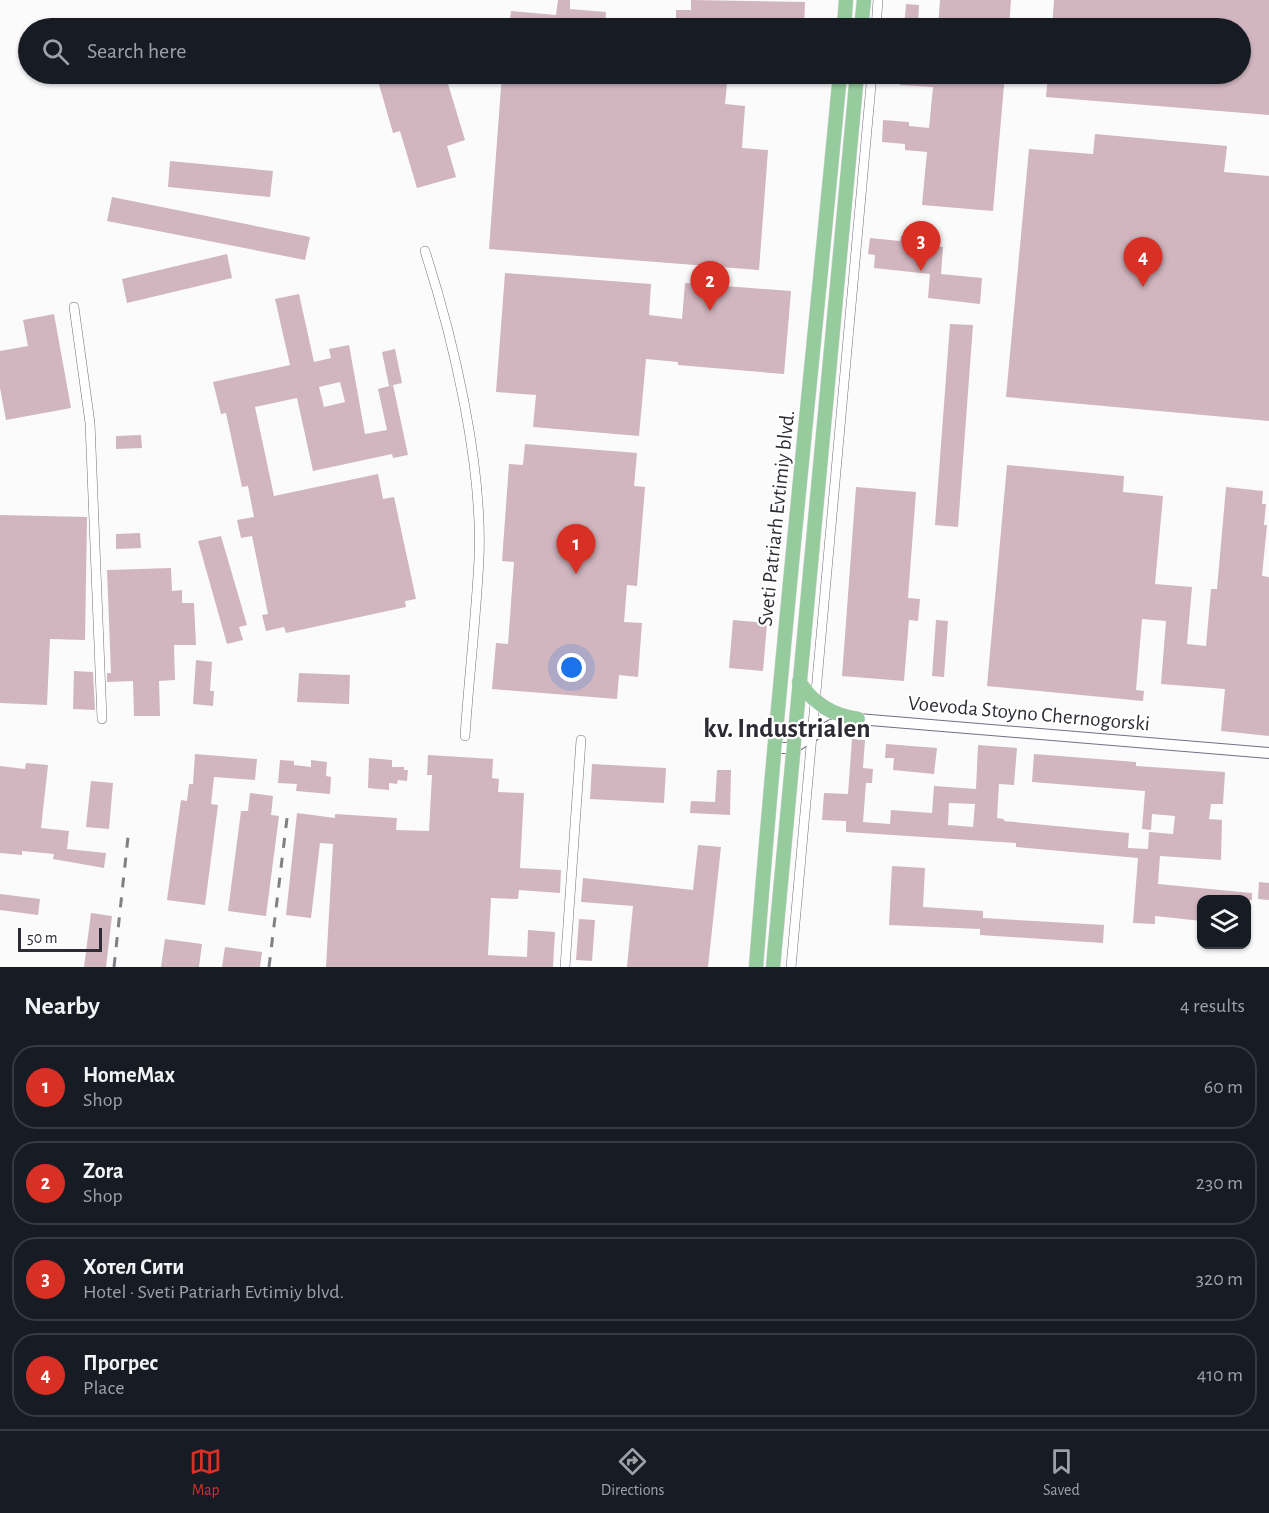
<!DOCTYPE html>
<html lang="en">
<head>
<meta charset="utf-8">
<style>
	body { margin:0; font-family:"Alegreya Sans",sans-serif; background:#20242c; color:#f1f3f6 }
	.controls { position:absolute; right:18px; bottom:18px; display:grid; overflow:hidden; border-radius:12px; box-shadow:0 2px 4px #0004 }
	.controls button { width:54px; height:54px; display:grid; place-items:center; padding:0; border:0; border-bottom:2px solid #363941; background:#171b24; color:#f1f3f6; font:30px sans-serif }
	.scale { position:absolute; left:18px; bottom:15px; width:84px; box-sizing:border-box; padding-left:6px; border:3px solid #2e2b34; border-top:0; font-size:16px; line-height:21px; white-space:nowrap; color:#2e2b34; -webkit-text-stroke:4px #fff; paint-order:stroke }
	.you { position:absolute; left:572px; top:668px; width:21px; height:21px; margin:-15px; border:4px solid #fff; border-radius:50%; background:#1a73e8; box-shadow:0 0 0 9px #1a73e833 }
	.badge { display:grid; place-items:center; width:39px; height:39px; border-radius:50%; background:#d93025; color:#fff; font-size:20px; font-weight:700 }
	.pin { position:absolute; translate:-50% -50px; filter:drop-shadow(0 2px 3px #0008) }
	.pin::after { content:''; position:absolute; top:32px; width:21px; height:18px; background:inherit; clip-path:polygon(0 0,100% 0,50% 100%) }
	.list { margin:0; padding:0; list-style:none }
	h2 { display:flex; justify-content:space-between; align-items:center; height:78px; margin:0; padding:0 24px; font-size:26px }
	h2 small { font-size:20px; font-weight:400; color:#9ea1a6 }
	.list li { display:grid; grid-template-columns:39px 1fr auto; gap:18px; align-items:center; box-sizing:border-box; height:84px; margin:0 12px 12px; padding:0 12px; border:2px solid #363941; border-radius:24px }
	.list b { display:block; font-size:22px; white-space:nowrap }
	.list p { margin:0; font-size:20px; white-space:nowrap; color:#9ea1a6 }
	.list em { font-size:20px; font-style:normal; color:#9ea1a6 }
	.icon { flex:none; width:33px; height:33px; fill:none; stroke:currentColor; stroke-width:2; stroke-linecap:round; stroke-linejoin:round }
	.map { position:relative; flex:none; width:1269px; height:967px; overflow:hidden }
	.search { position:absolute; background:#171b24; box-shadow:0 2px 4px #0004; left:18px; right:18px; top:18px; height:66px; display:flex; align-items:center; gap:15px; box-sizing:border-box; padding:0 21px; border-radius:33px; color:#9ea1a6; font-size:22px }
	.sheet { height:462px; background:#171b24 }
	nav { display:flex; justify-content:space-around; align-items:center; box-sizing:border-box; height:84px; border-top:2px solid #363941; background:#171b24; font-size:16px; color:#9ea1a6 }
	nav a { display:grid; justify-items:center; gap:3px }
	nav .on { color:#d93025 }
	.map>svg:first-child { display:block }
	.building { fill:#d1b6bf; fill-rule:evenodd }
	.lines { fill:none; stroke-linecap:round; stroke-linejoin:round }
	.minor-casing { stroke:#756e82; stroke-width:10 }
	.tertiary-casing { stroke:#756e82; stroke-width:12 }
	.primary-casing { stroke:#d5d5d6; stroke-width:15 }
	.minor { stroke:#fff; stroke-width:9 }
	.tertiary { stroke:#fff; stroke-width:10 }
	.primary { stroke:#95cb9d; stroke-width:14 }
	.rail { stroke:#807f84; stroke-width:3; stroke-dasharray:10 10; stroke-linecap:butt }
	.labels { text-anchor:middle; stroke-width:4.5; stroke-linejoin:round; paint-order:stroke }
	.street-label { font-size:21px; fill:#2e2b34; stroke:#fff }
	.district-label { font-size:27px; font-weight:bold; fill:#2e2b34; stroke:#fff }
</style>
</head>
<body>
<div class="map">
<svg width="1269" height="967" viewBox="0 0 1269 967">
	<rect width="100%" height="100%" fill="#fbfbfb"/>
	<!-- building -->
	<g class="building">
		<path d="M558,0H570V9L606,12L605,28H509L511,11L556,15Z"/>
		<path d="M691,0L805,2L804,28H676V10H691Z"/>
		<path d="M940,0H1011L1009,28H938Z"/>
		<path d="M1054,0H1269V115L1046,97L1048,74H1240V28H1052Z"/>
		<path d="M906,4L919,5L918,28H904Z"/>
		<path d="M376,74H445L465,140L447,146L456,177L417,188L400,131L393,133Z"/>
		<path d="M502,74H728L725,104L745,106L742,148L768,150L759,270L489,249Z"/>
		<path d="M901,74H1005L993,211L922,205L927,152L905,150V144L882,142L883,120L909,122V126L929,128L933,87L900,85Z"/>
		<path d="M1095,134L1227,146L1224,172L1269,176V421L1006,397L1029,149L1093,154Z"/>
		<path d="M170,161L273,171L270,197L168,187Z"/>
		<path d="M112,197L310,237L305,260L107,221Z"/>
		<path d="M901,236L928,239V245L943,247L941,274L982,278L980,304L928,298L930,274L874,268L875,255L868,254L870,238L900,241Z"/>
		<path d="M227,254L232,278L127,303L122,279Z"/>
		<path d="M505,273L651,284L649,315L682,319L685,283L791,291L784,374L678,365V362L646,359L639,436L533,427L536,395L496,392Z"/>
		<path d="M299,294L314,362L331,358L329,349L349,345L365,434L387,430L378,389L393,385L408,455L393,458L392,454L313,471L297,398L255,407L274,496L378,474L383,499L394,497L416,599L405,601L406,607L286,633L284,627L266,631L262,615L268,614L252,536L241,538L237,520L254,517L248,486L242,487L226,413L221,414L213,382L290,365L275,299ZM340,382L345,402L324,407L319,387Z"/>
		<path d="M54,314L71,408L6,420L0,388V351L28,346L23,320Z"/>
		<path d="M950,324L973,325L958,527L935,525Z"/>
		<path d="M395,349L402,383L389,386L382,352Z"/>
		<path d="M141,435L142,448L116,449V436Z"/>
		<path d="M525,444L637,453L634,486L645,487L637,586L627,585L624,622L642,623L638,677L619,675L617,699L492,689L496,643L508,644L514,562L502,561L509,464L523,465Z"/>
		<path d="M1007,465L1124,476L1123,492L1163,496L1155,584L1192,587L1187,644L1206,646L1211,589H1217L1226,487L1263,491L1262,504H1266L1264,525H1267L1262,576L1269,577V736L1221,731L1225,689L1161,684L1166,621L1142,619L1136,690L1144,691L1143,701L987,686Z"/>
		<path d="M856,487L916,492L908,598L920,599L918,621L909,620L904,681L842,676Z"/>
		<path d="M0,515L87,517L85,640L50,639L47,705L0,703Z"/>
		<path d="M140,533L141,548L116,549V534Z"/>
		<path d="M221,536L247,625L239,627L243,640L227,644L198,541Z"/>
		<path d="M171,568L172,591L182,590V603H194L196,645H174L175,680L159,681L160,716H134L133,681L107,682V673H111L107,570Z"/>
		<path d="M733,620L767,623L763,671L729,668Z"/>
		<path d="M936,620L948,621L944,677L932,676Z"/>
		<path d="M196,660L212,662L210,691H214L213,706L193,704Z"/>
		<path d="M74,671L93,672L95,710L73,709Z"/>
		<path d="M299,673L350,675L349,704L297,702Z"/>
		<path d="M852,739L865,740L863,768L873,769L872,783H866L863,822L890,824L891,810L932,813L934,786L976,789L978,745L1017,748L1014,785L999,784L997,818L1004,819V821L1129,833L1128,848L1148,849L1149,832L1173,834L1175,816L1152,814L1151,830L1142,829L1145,791L1032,782L1034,754L1136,762V766L1225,772L1223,804H1211L1209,819L1222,820L1221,860L1160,856L1158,884L1252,893V900H1202V921L1155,916V924L1133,923L1138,858L1016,847V843L846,832V821L822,820L824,793L848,794ZM949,803L975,804L973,827L948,825Z"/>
		<path d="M886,744L937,748L934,774L893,770L894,758H885Z"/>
		<path d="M195,754L257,759L255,780L214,777L211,804L218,805L205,905L167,900L181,800L187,801L189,784H193Z"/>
		<path d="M428,755L493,759L492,778L499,779L498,792L524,793L520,868L561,870L560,893L519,890L518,899L491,898L488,955L527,957L528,930L555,932L553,967H326L333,844L320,843L311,918L286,915L297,813L335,818V814L397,818L396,830L429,831L432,775H427Z"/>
		<path d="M369,758L392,760V767H404V770H408L407,781L398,780L397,784L389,783V790L368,788Z"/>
		<path d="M280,760L294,761V765L311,767V760L327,762L326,776L331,777L330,794L296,791L297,784L278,783Z"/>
		<path d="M26,763L48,765L41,828L69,831L67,849L106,853L104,868L53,859L54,854L22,851V855L0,853V766L25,769Z"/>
		<path d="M592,764L666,768L664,803L590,799Z"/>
		<path d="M717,770H731L730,815L690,813L691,801L715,802Z"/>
		<path d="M91,781L113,783L109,829L86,827Z"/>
		<path d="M250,793L273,796L271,815L279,816L266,916L228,911L241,811H248Z"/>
		<path d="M698,845L721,847L708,967H627L633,906L581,902L583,878L693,890Z"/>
		<path d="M892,866L925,868L923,907L983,911V918L1104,925L1103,943L980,935V929L889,925Z"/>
		<path d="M1259,882L1269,883V900L1258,899Z"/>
		<path d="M0,894L40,899L38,915L0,910Z"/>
		<path d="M91,913L112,916L106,967H84Z"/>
		<path d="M579,919L595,920L592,961L576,960Z"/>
		<path d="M165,939L202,944L199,967H161Z"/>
		<path d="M225,947L262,952L260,967H222Z"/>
	</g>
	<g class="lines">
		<defs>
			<g id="minor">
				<path d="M876,28L878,0"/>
				<path d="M425,251C454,341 483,466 479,559C476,618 469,677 465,736"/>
				<path d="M74,307L90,423L102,719"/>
				<path d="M565,967L581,740"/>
				<path d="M791,967L872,74"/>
			</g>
			<path id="tertiary" d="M773,748H793L831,725L858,719L1269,753"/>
			<g id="primary">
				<path d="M844,28L846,0"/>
				<path d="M861,28L864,0"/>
				<path d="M799,682C815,704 831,715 858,719"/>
				<path d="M756,967C779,669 812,371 840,74"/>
				<path d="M773,967L857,74"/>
			</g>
		</defs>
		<!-- minor casing -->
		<use href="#minor" class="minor-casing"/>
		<!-- tertiary casing -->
		<use href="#tertiary" class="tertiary-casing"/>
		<!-- primary casing -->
		<use href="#primary" class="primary-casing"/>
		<!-- minor -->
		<use href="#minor" class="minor"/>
		<!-- tertiary -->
		<use href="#tertiary" class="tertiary"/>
		<!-- primary -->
		<use href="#primary" class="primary"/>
		<!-- rail -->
		<g class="rail">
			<path d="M114,967L128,837"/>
			<path d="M269,967L288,810"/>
		</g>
	</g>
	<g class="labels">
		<!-- street labels -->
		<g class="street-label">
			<text transform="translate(776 518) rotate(-84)" y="7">Sveti Patriarh Evtimiy blvd.</text>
			<text transform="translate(1029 713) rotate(5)" y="7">Voevoda Stoyno Chernogorski</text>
		</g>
		<!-- district labels -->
		<g class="district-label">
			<text x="787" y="737">kv. Industrialen</text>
		</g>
	</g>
</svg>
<div class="controls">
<button><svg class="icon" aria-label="layers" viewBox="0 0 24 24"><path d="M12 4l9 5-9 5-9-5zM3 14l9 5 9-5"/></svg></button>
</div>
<div class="scale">50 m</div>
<div class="you"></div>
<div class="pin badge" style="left:576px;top:574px">1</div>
<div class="pin badge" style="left:710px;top:311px">2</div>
<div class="pin badge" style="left:921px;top:271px">3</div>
<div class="pin badge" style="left:1143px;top:287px">4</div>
<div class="search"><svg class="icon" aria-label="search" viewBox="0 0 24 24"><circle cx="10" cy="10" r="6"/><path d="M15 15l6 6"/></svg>Search here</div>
</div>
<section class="sheet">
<h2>Nearby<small>4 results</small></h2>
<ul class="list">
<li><span class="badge">1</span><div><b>HomeMax</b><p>Shop</p></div><em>60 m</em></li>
<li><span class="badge">2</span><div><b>Zora</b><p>Shop</p></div><em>230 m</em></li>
<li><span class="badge">3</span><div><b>Хотел Сити</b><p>Hotel · Sveti Patriarh Evtimiy blvd.</p></div><em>320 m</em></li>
<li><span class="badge">4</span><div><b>Прогрес</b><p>Place</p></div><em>410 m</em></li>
</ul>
</section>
<nav>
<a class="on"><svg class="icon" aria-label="map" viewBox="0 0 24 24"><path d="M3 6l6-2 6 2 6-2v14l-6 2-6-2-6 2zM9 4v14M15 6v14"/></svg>Map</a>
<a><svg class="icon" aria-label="directions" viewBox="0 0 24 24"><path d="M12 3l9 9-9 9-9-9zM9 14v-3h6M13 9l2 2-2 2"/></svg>Directions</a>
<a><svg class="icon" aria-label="saved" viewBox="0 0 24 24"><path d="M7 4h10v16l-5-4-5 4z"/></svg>Saved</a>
</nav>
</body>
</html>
